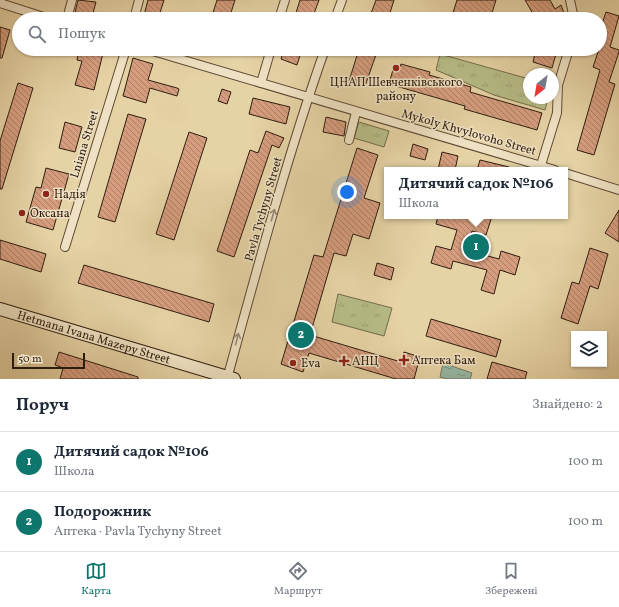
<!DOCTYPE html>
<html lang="uk">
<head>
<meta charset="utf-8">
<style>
	body { margin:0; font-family:Vollkorn,serif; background:#f6f6f7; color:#1f2937 }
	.controls { position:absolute; right:12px; bottom:12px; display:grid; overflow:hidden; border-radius:0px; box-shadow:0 1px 3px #0004 }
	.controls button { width:36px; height:36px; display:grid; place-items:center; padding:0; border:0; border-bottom:1px solid #e0e1e3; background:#fff; color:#1f2937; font:20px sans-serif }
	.compass { position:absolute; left:523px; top:68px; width:36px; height:36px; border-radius:50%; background:#fff; box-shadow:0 1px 3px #0004; rotate:211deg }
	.scale { position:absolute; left:12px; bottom:10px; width:73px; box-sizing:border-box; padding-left:4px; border:2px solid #2f1d0f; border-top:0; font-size:11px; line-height:14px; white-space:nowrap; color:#2f1d0f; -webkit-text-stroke:3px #efe2c4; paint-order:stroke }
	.you { position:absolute; left:347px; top:192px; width:14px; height:14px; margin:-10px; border:3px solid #fff; border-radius:50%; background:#1a73e8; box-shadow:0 0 0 6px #1a73e833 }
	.badge { display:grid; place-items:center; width:26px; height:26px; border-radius:50%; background:#0f766e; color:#fff; font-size:13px; font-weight:700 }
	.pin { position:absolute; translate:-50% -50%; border:2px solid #fff; box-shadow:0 1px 4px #0006 }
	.popup { position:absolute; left:384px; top:167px; width:184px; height:52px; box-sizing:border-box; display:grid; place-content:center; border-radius:0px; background:#fff; filter:drop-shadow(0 1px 3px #0005); font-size:13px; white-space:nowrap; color:#747a83 }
	.popup b { font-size:15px; color:#1f2937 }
	.popup::after { content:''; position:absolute; left:50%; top:100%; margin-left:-8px; border:8px solid transparent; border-top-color:#fff }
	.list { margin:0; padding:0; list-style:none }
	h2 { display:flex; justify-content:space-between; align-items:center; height:52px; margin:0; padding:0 16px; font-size:17px }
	h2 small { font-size:13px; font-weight:400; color:#747a83 }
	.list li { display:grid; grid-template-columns:26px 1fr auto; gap:12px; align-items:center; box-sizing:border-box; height:60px; padding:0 16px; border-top:1px solid #e0e1e3 }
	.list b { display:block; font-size:15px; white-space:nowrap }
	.list p { margin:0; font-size:13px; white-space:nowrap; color:#747a83 }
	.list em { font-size:13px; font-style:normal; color:#747a83 }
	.icon { flex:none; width:22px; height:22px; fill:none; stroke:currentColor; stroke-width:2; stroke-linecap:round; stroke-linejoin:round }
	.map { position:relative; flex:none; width:619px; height:379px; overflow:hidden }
	.search { position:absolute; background:#fff; box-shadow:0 1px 3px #0004; left:12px; right:12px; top:12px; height:44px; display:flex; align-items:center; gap:10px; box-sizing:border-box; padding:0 14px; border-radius:22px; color:#747a83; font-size:15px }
	.sheet { height:172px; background:#fff }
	nav { display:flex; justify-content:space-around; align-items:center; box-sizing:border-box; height:56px; border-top:1px solid #e0e1e3; background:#fff; font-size:11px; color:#747a83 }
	nav a { display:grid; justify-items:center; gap:2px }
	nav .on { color:#0f766e }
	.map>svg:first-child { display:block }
	.park { fill:url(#park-tufts); stroke:#726c4a }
	.water { fill:url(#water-ripples); stroke:#6d7a68 }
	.building { fill:url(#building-back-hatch); stroke:#2f1d0f }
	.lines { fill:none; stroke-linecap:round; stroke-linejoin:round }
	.minor-casing { stroke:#5d4a34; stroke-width:10 }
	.secondary-casing { stroke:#2f1d0f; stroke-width:14 }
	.minor { stroke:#efe2c4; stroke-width:8 }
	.secondary { stroke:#efe2c4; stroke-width:12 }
	.oneway { stroke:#998973 }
	.poi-dot { fill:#8f2418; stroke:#efe2c4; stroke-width:1.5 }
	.labels { text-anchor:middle; stroke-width:3; stroke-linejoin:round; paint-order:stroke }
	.poi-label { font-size:12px; fill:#2f1d0f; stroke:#efe2c4; text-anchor:start }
	.street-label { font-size:12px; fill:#2f1d0f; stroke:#efe2c4 }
</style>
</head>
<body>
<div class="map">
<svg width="619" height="379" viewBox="0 0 619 379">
	<defs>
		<pattern id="park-tufts" width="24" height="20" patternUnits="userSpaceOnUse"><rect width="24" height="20" fill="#b6bc86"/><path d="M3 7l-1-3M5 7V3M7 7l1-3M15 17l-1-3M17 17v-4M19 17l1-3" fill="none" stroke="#9da172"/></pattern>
		<pattern id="water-ripples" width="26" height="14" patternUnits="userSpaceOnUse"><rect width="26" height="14" fill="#97b8a4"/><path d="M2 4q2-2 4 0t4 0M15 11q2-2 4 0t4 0" fill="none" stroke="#7c9584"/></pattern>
		<pattern id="building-back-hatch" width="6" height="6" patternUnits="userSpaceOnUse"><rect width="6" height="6" fill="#d59d7e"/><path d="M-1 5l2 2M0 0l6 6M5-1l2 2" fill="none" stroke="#ad7f66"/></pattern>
	</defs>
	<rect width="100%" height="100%" fill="#e6d3a5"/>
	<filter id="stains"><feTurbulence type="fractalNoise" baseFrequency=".005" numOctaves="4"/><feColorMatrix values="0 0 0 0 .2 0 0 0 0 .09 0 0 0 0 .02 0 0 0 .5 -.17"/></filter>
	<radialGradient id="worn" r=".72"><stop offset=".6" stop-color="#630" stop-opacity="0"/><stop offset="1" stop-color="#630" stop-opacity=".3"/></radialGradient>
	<!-- park -->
	<g class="park">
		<path d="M440,54L529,79V98H548L545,110L494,95L436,70Z"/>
		<path d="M359,122L389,131L384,147L354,138Z"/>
		<path d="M338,294L392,308L384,336L332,322Z"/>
	</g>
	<!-- water -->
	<path class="water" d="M443,363L472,373L470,379H447L440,377Z"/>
	<!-- building -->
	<g class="building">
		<path d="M78,0L96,2L92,17L75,12Z"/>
		<path d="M148,0H164L158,19H143Z"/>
		<path d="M217,0H235L229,19H211Z"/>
		<path d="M300,0H319L312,19H294Z"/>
		<path d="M376,0H394L388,19H369Z"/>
		<path d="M457,0H496L490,19L473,14L471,19H451Z"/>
		<path d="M525,0H550L555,9L561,5L566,19H536Z"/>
		<path d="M606,12L619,16L610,47L619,50V52L609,82L615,84L594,155L577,150L600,70L593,67L605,31L600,30Z"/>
		<path d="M0,27L10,30L2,58H0Z"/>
		<path d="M79,49H104L94,90L75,85L82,61L77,60Z"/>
		<path d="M284,49H302L297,65L281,59Z"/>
		<path d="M359,49H378L365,86L349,81Z"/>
		<path d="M536,49L556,54L552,68L533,62Z"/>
		<path d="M133,58L153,64L148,80L177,88L179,89L177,96L150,88L146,103L123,96Z"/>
		<path d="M401,64L430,72L429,75L471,87L470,92L542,113L537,130L464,109L465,106L389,84L394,66L400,67Z"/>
		<path d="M18,83L33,88L2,189H0V141Z"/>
		<path d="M222,89L231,92L227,104L218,101Z"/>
		<path d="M253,98L290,107L286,124L249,114Z"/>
		<path d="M128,114L146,119L115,222L98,217Z"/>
		<path d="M326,117L346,122L344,136L323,132Z"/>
		<path d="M65,122L82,127L75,152L59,148Z"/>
		<path d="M266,131L284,138L279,148L272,145L234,257L217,251L250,150L258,153Z"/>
		<path d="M189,132L207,138L174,240L156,234Z"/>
		<path d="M413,144L428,149L425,160L410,156Z"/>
		<path d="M357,148L378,155L364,198L380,203L369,239L353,234L346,256L334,253L310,335L401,362L404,352L420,357L414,379H396L309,353L303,372L281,364L314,255L323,257Z"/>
		<path d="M442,152L458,156L455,170H438Z"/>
		<path d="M480,160L509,167L508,170H477Z"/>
		<path d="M46,168L69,174L53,230L26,222L36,187L41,188Z"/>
		<path d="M619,210V242L605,233Z"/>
		<path d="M438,216H459L469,219L470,216H492L486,235L472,231L466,250L499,259L501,251L520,257L515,275L500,270L494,294L481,290L487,270L453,261L451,269L431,263L436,246L451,250L457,230L436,224Z"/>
		<path d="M0,240L46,254L41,272L0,259Z"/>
		<path d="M590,248L608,254L598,289L590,286L578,324L561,318L572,282L579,284Z"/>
		<path d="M377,263L394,268L391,280L374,275Z"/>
		<path d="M84,265L214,304L209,322L78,283Z"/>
		<path d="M431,319L501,340L496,357L426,336Z"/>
		<path d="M59,352L138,377V379H60L63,368L55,365Z"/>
		<path d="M492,362L527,372L525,379H487Z"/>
	</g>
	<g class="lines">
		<defs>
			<g id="minor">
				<path d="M570,0L574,19"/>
				<path d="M0,3L50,19"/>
				<path d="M67,19L72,0"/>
				<path d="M134,19L139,0"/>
				<path d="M279,19L285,0"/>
				<path d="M335,19L342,0"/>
				<path d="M146,49L555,170"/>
				<path d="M261,83L271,49"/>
				<path d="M349,140L356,112"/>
				<path d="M541,165L557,113L558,85L569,49"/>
				<path d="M565,173L619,190"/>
				<path d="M65,247L126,49"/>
				<path d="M227,379C257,269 287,157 325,49"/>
			</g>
			<g id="secondary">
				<path id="s1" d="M0,309L234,379"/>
			</g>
		</defs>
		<!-- minor casing -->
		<use href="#minor" class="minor-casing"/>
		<!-- secondary casing -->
		<use href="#secondary" class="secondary-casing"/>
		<!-- minor -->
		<use href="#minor" class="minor"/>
		<!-- secondary -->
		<use href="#secondary" class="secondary"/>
	</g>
	<!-- one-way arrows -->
	<defs><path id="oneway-shaft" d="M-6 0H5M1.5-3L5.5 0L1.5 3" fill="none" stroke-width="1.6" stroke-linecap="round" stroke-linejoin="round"/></defs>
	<g class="oneway">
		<use href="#oneway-shaft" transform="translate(273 215) rotate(-74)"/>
		<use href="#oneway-shaft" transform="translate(237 339) rotate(-76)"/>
	</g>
	<!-- markers -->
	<g class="poi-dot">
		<circle cx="396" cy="68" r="4"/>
		<circle cx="46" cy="194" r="4"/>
		<circle cx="22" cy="213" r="4"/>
		<path d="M402 354h4v4h4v4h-4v4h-4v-4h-4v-4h4z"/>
		<path d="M342 355h4v4h4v4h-4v4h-4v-4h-4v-4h4z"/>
		<circle cx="293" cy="363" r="4"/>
	</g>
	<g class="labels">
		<!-- poi labels -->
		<g class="poi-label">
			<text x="396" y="86" text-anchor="middle">ЦНАП Шевченківського<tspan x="396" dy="14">району</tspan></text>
			<text x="54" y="198">Надія</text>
			<text x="30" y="217">Оксана</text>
			<text x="412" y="364">Аптека Бам</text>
			<text x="352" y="365">АНЦ</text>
			<text x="301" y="367">Eva</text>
		</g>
		<!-- street labels -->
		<g class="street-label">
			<text transform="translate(469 132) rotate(16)" y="4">Mykoly Khvylovoho Street</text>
			<text transform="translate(84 144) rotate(-73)" y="4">Lniana Street</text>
			<text transform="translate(263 209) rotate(-74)" y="4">Pavla Tychyny Street</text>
			<text dy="4" stroke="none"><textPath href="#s1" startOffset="98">Hetmana Ivana Mazepy Street</textPath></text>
		</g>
	</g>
	<rect width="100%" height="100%" filter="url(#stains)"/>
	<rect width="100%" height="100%" fill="url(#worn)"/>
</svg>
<div class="controls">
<button><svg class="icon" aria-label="layers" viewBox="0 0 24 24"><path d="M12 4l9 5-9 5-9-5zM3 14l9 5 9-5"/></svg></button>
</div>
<svg class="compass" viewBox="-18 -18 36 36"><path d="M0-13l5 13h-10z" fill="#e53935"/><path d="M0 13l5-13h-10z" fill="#747a83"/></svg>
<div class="scale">50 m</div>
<div class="you"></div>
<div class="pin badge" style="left:476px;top:247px">1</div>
<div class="popup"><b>Дитячий садок №106</b>Школа</div>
<div class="pin badge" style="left:301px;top:335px">2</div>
<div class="search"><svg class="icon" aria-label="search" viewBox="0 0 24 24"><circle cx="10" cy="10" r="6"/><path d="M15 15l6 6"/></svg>Пошук</div>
</div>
<section class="sheet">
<h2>Поруч<small>Знайдено: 2</small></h2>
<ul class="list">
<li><span class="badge">1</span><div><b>Дитячий садок №106</b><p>Школа</p></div><em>100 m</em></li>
<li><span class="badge">2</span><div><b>Подорожник</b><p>Аптека · Pavla Tychyny Street</p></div><em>100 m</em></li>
</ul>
</section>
<nav>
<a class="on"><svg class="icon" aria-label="map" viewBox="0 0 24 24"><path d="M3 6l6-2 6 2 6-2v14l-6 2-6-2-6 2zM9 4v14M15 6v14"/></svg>Карта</a>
<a><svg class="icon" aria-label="directions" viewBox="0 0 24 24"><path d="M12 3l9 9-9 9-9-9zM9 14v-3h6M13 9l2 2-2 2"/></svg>Маршрут</a>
<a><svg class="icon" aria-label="saved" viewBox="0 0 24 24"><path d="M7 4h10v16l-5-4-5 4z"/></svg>Збережені</a>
</nav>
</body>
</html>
